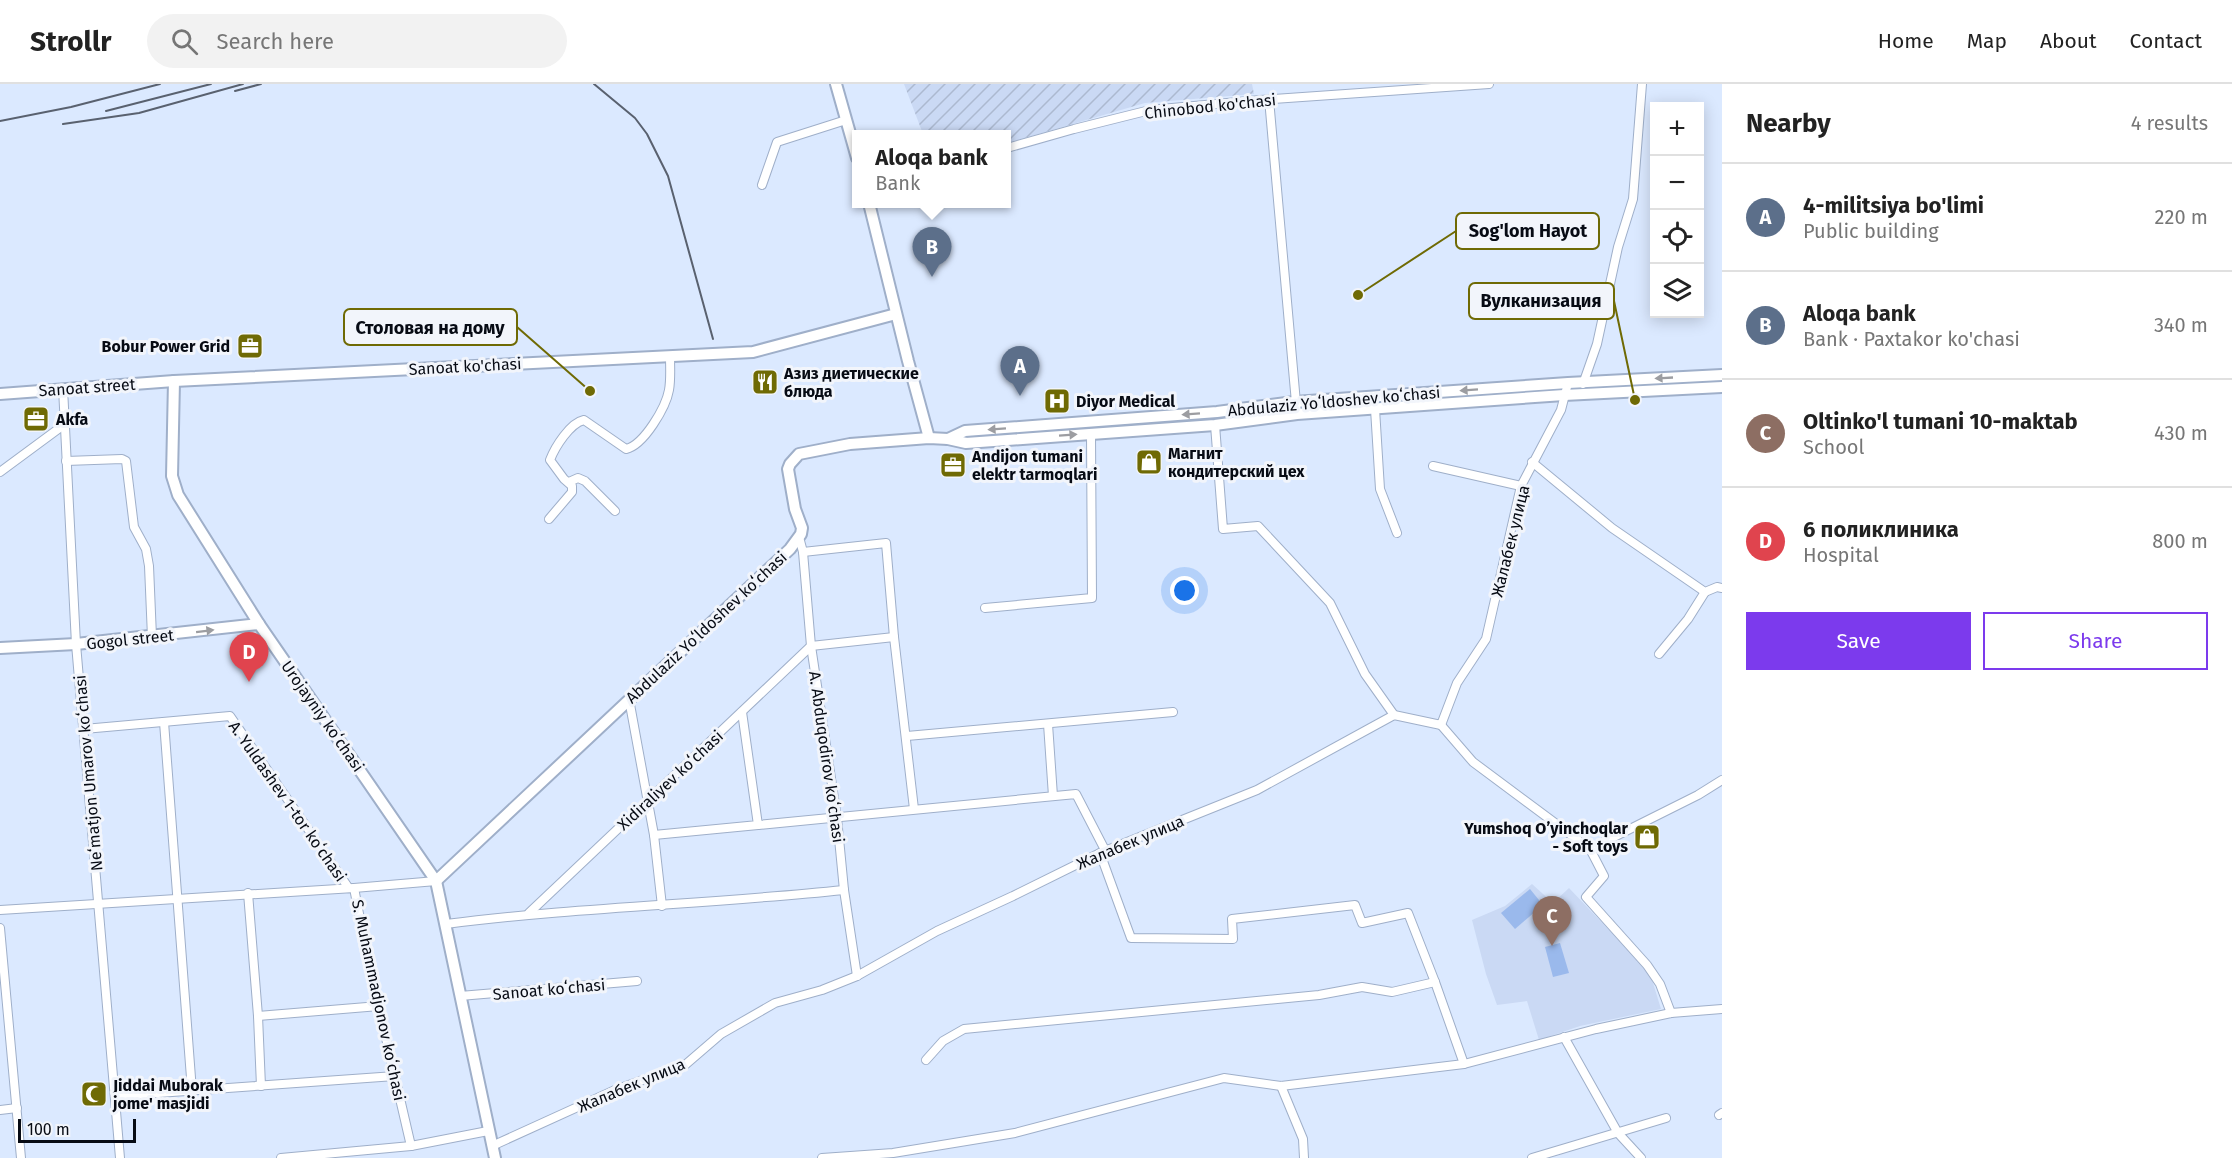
<!DOCTYPE html>
<html lang="en">
<head>
<meta charset="utf-8">
<style>
	body { margin:0; font-family:"Fira Sans",sans-serif; background:#f2f2f2; color:#222 }
	.controls { position:absolute; right:18px; top:18px; display:grid; overflow:hidden; border-radius:0px; box-shadow:0 3px 15px #0003 }
	.controls button { width:54px; height:54px; display:grid; place-items:center; padding:0; border:0; border-bottom:2px solid #e0e0e0; background:#fff; color:#222; font:30px sans-serif }
	.scale { position:absolute; left:18px; bottom:15px; width:118px; box-sizing:border-box; padding-left:6px; border:3px solid #070b14; border-top:0; font-size:16px; line-height:21px; white-space:nowrap; color:#070b14; -webkit-text-stroke:4px #f2f5fb; paint-order:stroke }
	.you { position:absolute; left:1185px; top:507px; width:21px; height:21px; margin:-15px; border:4px solid #fff; border-radius:50%; background:#1a73e8; box-shadow:0 0 0 9px #1a73e833 }
	.badge { display:grid; place-items:center; width:39px; height:39px; border-radius:50%; background:#7c3aed; color:#fff; font-size:20px; font-weight:700 }
	.pin { position:absolute; translate:-50% -50px; filter:drop-shadow(0 2px 3px #0008) }
	.pin::after { content:''; position:absolute; top:32px; width:21px; height:18px; background:inherit; clip-path:polygon(0 0,100% 0,50% 100%) }
	.popup { position:absolute; left:852px; top:46px; width:159px; height:78px; box-sizing:border-box; display:grid; place-content:center; border-radius:0px; background:#fff; filter:drop-shadow(0 2px 4px #0005); font-size:20px; white-space:nowrap; color:#767676 }
	.popup b { font-size:22px; color:#222 }
	.popup::after { content:''; position:absolute; left:50%; top:100%; margin-left:-12px; border:12px solid transparent; border-top-color:#fff }
	.list { margin:0; padding:0; list-style:none }
	h2 { display:flex; justify-content:space-between; align-items:center; height:78px; margin:0; padding:0 24px; font-size:26px }
	h2 small { font-size:20px; font-weight:400; color:#767676 }
	.list li { display:grid; grid-template-columns:39px 1fr auto; gap:18px; align-items:center; box-sizing:border-box; height:108px; padding:0 24px; border-top:2px solid #e0e0e0 }
	.list b { display:block; font-size:22px; white-space:nowrap }
	.list p { margin:0; font-size:20px; white-space:nowrap; color:#767676 }
	.list em { font-size:20px; font-style:normal; color:#767676 }
	.actions { display:flex; gap:12px; padding:18px 24px }
	.actions a { flex:1; padding:14px 0; border:2px solid #7c3aed; border-radius:0px; text-align:center; font-size:21px; color:#7c3aed }
	.actions .main { background:#7c3aed; color:#fff }
	.icon { flex:none; width:33px; height:33px; fill:none; stroke:currentColor; stroke-width:2; stroke-linecap:round; stroke-linejoin:round }
	.map { position:relative; flex:none; width:1722px; height:1074px; overflow:hidden }
	header { display:flex; align-items:center; gap:36px; box-sizing:border-box; height:84px; padding:0 30px; background:#fff; border-bottom:2px solid #e0e0e0 }
	header strong { font-size:28px }
	nav { display:flex; gap:33px; margin-inline-start:auto; font-size:21px }
	.search { width:420px; height:54px; background:#f2f2f2; display:flex; align-items:center; gap:15px; box-sizing:border-box; padding:0 21px; border-radius:33px; color:#767676; font-size:22px }
	main { display:flex }
	aside { flex:1; background:#fff }
	.map>svg:first-child { display:block }
	.built { fill:#cad9f4 }
	.industrial { fill:url(#industrial-furrows) }
	.pitch { fill:#9ab9ec }
	.lines { fill:none; stroke-linecap:round; stroke-linejoin:round }
	.minor-casing { stroke:#9fafc9; stroke-width:10 }
	.major-casing { stroke:#9fafc9; stroke-width:14 }
	.minor { stroke:#fff; stroke-width:8 }
	.major { stroke:#fff; stroke-width:10 }
	.rail { stroke:#59616f; stroke-width:2 }
	.oneway { fill:#9c9da1 }
	.labels { text-anchor:middle; stroke-width:6; stroke-linejoin:round; paint-order:stroke }
	.street-label { font-size:16px; fill:#070b14; stroke:#f2f5fb }
	.poi-label { font-size:16px; font-weight:bold; fill:#070b14; stroke:#f2f5fb; text-anchor:start }
	.leader { fill:none; stroke:#6f6a04; stroke-width:2 }
	.callout-dot { fill:#6f6a04; stroke:#f2f5fb; stroke-width:2 }
	.callout { fill:#f2f5fb; stroke:#6f6a04; stroke-width:2 }
	.callout-label { font-size:18px; text-anchor:middle; font-weight:bold; fill:#070b14 }
</style>
</head>
<body>
<header>
<strong>Strollr</strong>
<div class="search"><svg class="icon" aria-label="search" viewBox="0 0 24 24"><circle cx="10" cy="10" r="6"/><path d="M15 15l6 6"/></svg>Search here</div>
<nav><a>Home</a><a>Map</a><a>About</a><a>Contact</a></nav>
</header>
<main>
<div class="map">
<svg width="1722" height="1074" viewBox="0 0 1722 1074">
	<defs>
		<pattern id="industrial-furrows" width="10" height="10" patternUnits="userSpaceOnUse" patternTransform="scale(1.5)"><rect width="10" height="10" fill="#cad9f4"/><path d="M-1 1l2-2M0 10L10 0M9 11l2-2" fill="none" stroke="#acb9d0"/></pattern>
	</defs>
	<rect width="100%" height="100%" fill="#dbe9ff"/>
	<!-- built -->
	<path class="built" d="M1532,800L1553,819L1569,804L1650,889L1661,925L1580,942L1539,956L1527,917L1497,921L1486,890L1472,836L1505,822Z"/>
	<!-- industrial -->
	<path class="industrial" d="M904,0H1252L1254,10L1145,19L1007,59V50H923Z"/>
	<!-- pitch -->
	<g class="pitch">
		<path d="M1530,805L1543,821L1515,845L1501,829Z"/>
		<path d="M1560,859L1569,889L1553,893L1545,863Z"/>
	</g>
	<g class="lines">
		<defs>
			<g id="minor">
				<path d="M1269,15L1297,330"/>
				<path d="M1007,64L1074,45L1150,26L1260,16L1489,0"/>
				<path d="M762,101L777,58L846,36"/>
				<path d="M1583,300L1597,260L1618,163L1633,115L1642,0"/>
				<path d="M63,304L76,560L120,1074"/>
				<path d="M1375,325L1380,405L1397,449"/>
				<path d="M1215,341L1223,445L1258,442L1330,519L1365,590L1394,631"/>
				<path d="M66,377L122,375L126,377L134,443L146,465L149,482L152,553"/>
				<path d="M1532,378L1612,444L1705,508L1717,503L1722,504"/>
				<path d="M1433,382L1521,402"/>
				<path d="M0,388L65,340"/>
				<path d="M569,398L578,394L585,397L615,427"/>
				<path d="M549,435L572,408V402L564,395L550,376C555,363 570,339 584,336L626,365C644,361 666,323 669,306C671,295 670,283 670,272"/>
				<path d="M799,453L803,468L811,562L837,734L844,806L857,892"/>
				<path d="M803,468L886,459L894,553L914,725"/>
				<path d="M985,524L1092,514L1091,350"/>
				<path d="M1659,570L1688,535L1705,508"/>
				<path d="M629,615L654,751L662,822"/>
				<path d="M164,638L192,1007"/>
				<path d="M1048,640L1053,712"/>
				<path d="M1441,641L1473,678L1590,765L1698,711L1722,696"/>
				<path d="M84,645L230,632L348,803"/>
				<path d="M907,652L1173,628"/>
				<path d="M758,741L1076,710L1105,766"/>
				<path d="M654,751L758,741L742,628"/>
				<path d="M1590,765L1604,792L1586,813L1647,881L1660,900L1671,929"/>
				<path d="M1100,769L1131,854L1233,855L1232,835L1355,821L1362,839L1408,829L1435,898L1464,980"/>
				<path d="M354,804L436,797"/>
				<path d="M248,809L258,932L261,1002"/>
				<path d="M0,826L354,804L369,881L411,1062"/>
				<path d="M529,829L811,562L894,553"/>
				<path d="M446,840C578,823 711,820 844,806"/>
				<path d="M0,844L21,1074"/>
				<path d="M460,912L637,897"/>
				<path d="M258,932L379,922"/>
				<path d="M1564,953L1618,1049L1641,1074"/>
				<path d="M926,976L943,957L964,945L1319,911L1362,903L1392,908L1435,898"/>
				<path d="M1281,1002L1303,1055L1304,1074"/>
				<path d="M116,1012L395,992"/>
				<path d="M0,1026L17,1024"/>
				<path d="M1719,1031L1722,1029"/>
				<path d="M492,1062L615,1006L685,981L721,950L775,919L822,906L857,892L937,847L1013,812L1100,769L1257,706L1394,631L1441,641L1457,599L1486,555L1521,402L1561,326L1568,299"/>
				<path d="M281,1074L411,1062L488,1047"/>
				<path d="M822,1074L893,1069L1015,1049L1224,994L1281,1002L1464,980L1596,945L1671,929L1722,925"/>
				<path d="M1532,1074L1666,1034"/>
			</g>
			<g id="major">
				<path d="M836,0L857,74"/>
				<path d="M869,119L908,277L929,354"/>
				<path d="M174,297L172,392L178,411L259,540L436,797L495,1074"/>
				<path d="M0,310L174,297L753,268L896,230"/>
				<path d="M948,355L965,347L1217,328L1294,318L1568,299L1722,291"/>
				<path d="M0,564L76,560L259,540"/>
				<path d="M436,797L790,465L801,450L802,444L795,425L788,385L790,380L799,370L850,360L929,354L948,355L966,359L1215,341L1297,330L1564,311L1722,303"/>
			</g>
		</defs>
		<!-- minor casing -->
		<use href="#minor" class="minor-casing"/>
		<!-- major casing -->
		<use href="#major" class="major-casing"/>
		<!-- minor -->
		<use href="#minor" class="minor"/>
		<!-- major -->
		<use href="#major" class="major"/>
		<!-- rail -->
		<g class="rail">
			<path d="M594,0L635,34L647,50L668,92L713,255"/>
			<path d="M235,7L261,0"/>
			<path d="M106,27L211,0"/>
			<path d="M0,37L71,23L160,0"/>
			<path d="M63,40L139,29L243,0"/>
		</g>
	</g>
	<!-- one-way arrows -->
	<defs><path id="oneway-solid" d="M-6-.8H1V-3.2L6.5 0L1 3.2V.8H-6Z" transform="scale(1.5)"/></defs>
	<g class="oneway">
		<use href="#oneway-solid" transform="translate(1664 294) rotate(177)"/>
		<use href="#oneway-solid" transform="translate(1469 306) rotate(176)"/>
		<use href="#oneway-solid" transform="translate(1191 330) rotate(176)"/>
		<use href="#oneway-solid" transform="translate(997 345) rotate(176)"/>
		<use href="#oneway-solid" transform="translate(1068 351) rotate(-4)"/>
		<use href="#oneway-solid" transform="translate(205 547) rotate(-7)"/>
	</g>
	<!-- icons -->
	<defs>
		<symbol id="office-square" viewBox="-11 -11 22 22"><rect x="-9" y="-9" width="18" height="18" rx="4" fill="#6f6a04" stroke="#f2f5fb"/><path d="M-6-3h4V-5.5h4V-3h4V5H-6ZM-1-4.5V-3h2v-1.5ZM-6 0V1H6V0Z" fill="#fff"/></symbol>
		<symbol id="restaurant-square" viewBox="-11 -11 22 22"><rect x="-9" y="-9" width="18" height="18" rx="4" fill="#6f6a04" stroke="#f2f5fb"/><path d="M-5-6h1v4h1v-4h1v4h1v-4h1v5L-1.5 .5V6h-2V.5L-5-1ZM5-6V6H3V1.5H1.5Q1.5-4 5-6Z" fill="#fff"/></symbol>
		<symbol id="hospital-square" viewBox="-11 -11 22 22"><rect x="-9" y="-9" width="18" height="18" rx="4" fill="#6f6a04" stroke="#f2f5fb"/><path d="M-5-5h3v3.5h4V-5h3V5h-3V1.5h-4V5h-3Z" fill="#fff"/></symbol>
		<symbol id="shop-square" viewBox="-11 -11 22 22"><rect x="-9" y="-9" width="18" height="18" rx="4" fill="#6f6a04" stroke="#f2f5fb"/><path d="M-5-2.5h2.3a2.7 3.5 0 0 1 5.4 0H5L5.5 6h-11ZM-1.5-2.5h3a1.5 2.3 0 0 0-3 0Z" fill="#fff"/></symbol>
		<symbol id="mosque-square" viewBox="-11 -11 22 22"><rect x="-9" y="-9" width="18" height="18" rx="4" fill="#6f6a04" stroke="#f2f5fb"/><path d="M3.5-4.9A6 6 0 1 0 3.5 4.9A5 5 0 1 1 3.5-4.9Z" fill="#fff"/></symbol>
	</defs>
	<g fill-rule="evenodd">
		<use href="#office-square" x="235" y="247" width="30" height="30"/>
		<use href="#restaurant-square" x="750" y="283" width="30" height="30"/>
		<use href="#hospital-square" x="1042" y="302" width="30" height="30"/>
		<use href="#office-square" x="21" y="320" width="30" height="30"/>
		<use href="#shop-square" x="1134" y="363" width="30" height="30"/>
		<use href="#office-square" x="938" y="366" width="30" height="30"/>
		<use href="#shop-square" x="1632" y="738" width="30" height="30"/>
		<use href="#mosque-square" x="79" y="995" width="30" height="30"/>
	</g>
	<g class="labels">
		<!-- street labels -->
		<g class="street-label">
			<text transform="translate(1210 22) rotate(-6)" y="6">Chinobod ko'chasi</text>
			<text transform="translate(465 282) rotate(-3)" y="6">Sanoat ko'chasi</text>
			<text transform="translate(87 303) rotate(-4)" y="6">Sanoat street</text>
			<text transform="translate(1334 317) rotate(-5)" y="6">Abdulaziz Yoʻldoshev koʻchasi</text>
			<text transform="translate(1510 457) rotate(-76)" y="6">Жалабек улица</text>
			<text transform="translate(706 543) rotate(-43)" y="6">Abdulaziz Yoʻldoshev koʻchasi</text>
			<text transform="translate(130 555) rotate(-6)" y="6">Gogol street</text>
			<text transform="translate(323 632) rotate(55)" y="6">Urоjayniy koʻchasi</text>
			<text transform="translate(827 673) rotate(82)" y="6">A. Abduqodirov koʻchasi</text>
			<text transform="translate(88 689) rotate(-95)" y="6">Neʻmatjon Umarov koʻchasi</text>
			<text transform="translate(670 696) rotate(-43)" y="6">Xidiraliyev koʻchasi</text>
			<text transform="translate(288 717) rotate(55)" y="6">A. Yuldashev 1-tor koʻchasi</text>
			<text transform="translate(1130 758) rotate(-23)" y="6">Жалабек улица</text>
			<text transform="translate(549 905) rotate(-5)" y="6">Sanoat koʻchasi</text>
			<text transform="translate(379 916) rotate(78)" y="6">S. Muhammadjonov koʻchasi</text>
			<text transform="translate(631 1001) rotate(-23)" y="6">Жалабек улица</text>
		</g>
		<!-- poi labels -->
		<g class="poi-label">
			<text x="230" y="268" text-anchor="end">Bobur Power Grid</text>
			<text x="784" y="295">Азиз диетические<tspan x="784" dy="18">блюда</tspan></text>
			<text x="1076" y="323">Diyor Medical</text>
			<text x="56" y="341">Akfa</text>
			<text x="1168" y="375">Магнит<tspan x="1168" dy="18">кондитерский цех</tspan></text>
			<text x="972" y="378">Andijon tumani<tspan x="972" dy="18">elektr tarmoqlari</tspan></text>
			<text x="1628" y="750" text-anchor="end">Yumshoq O’yinchoqlar<tspan x="1628" dy="18">- Soft toys</tspan></text>
			<text x="113" y="1007">Jiddai Muborak<tspan x="113" dy="18">jome' masjidi</tspan></text>
		</g>
	</g>
	<!-- callouts -->
	<path class="leader" d="M1358 211L1456 147M1635 316L1614 217M590 307L517 243"/>
	<g class="callout-dot">
		<circle cx="1358" cy="211" r="6"/>
		<circle cx="1635" cy="316" r="6"/>
		<circle cx="590" cy="307" r="6"/>
	</g>
	<g class="callout">
		<rect x="1456" y="129" width="143" height="36" rx="6"/>
		<rect x="1469" y="199" width="145" height="36" rx="6"/>
		<rect x="344" y="225" width="173" height="36" rx="6"/>
	</g>
	<g class="callout-label">
		<text x="1528" y="153">Sog'lom Hayot</text>
		<text x="1541" y="223">Вулканизация</text>
		<text x="430" y="250">Столовая на дому</text>
	</g>
</svg>
<div class="controls">
<button>+</button>
<button>−</button>
<button><svg class="icon" aria-label="locate" viewBox="0 0 24 24"><circle cx="12" cy="12" r="6"/><path d="M12 2v4M12 18v4M2 12h4M18 12h4"/></svg></button>
<button><svg class="icon" aria-label="layers" viewBox="0 0 24 24"><path d="M12 4l9 5-9 5-9-5zM3 14l9 5 9-5"/></svg></button>
</div>
<div class="scale">100 m</div>
<div class="you"></div>
<div class="pin badge" style="left:1020px;top:312px;background:#5c6f8a">A</div>
<div class="pin badge" style="left:932px;top:193px;background:#5c6f8a">B</div>
<div class="popup"><b>Aloqa bank</b>Bank</div>
<div class="pin badge" style="left:1552px;top:862px;background:#8d6e63">C</div>
<div class="pin badge" style="left:249px;top:598px;background:#e0444e">D</div>
</div>
<aside>
<h2>Nearby<small>4 results</small></h2>
<ul class="list">
<li><span class="badge" style="background:#5c6f8a">A</span><div><b>4-militsiya bo'limi</b><p>Public building</p></div><em>220 m</em></li>
<li><span class="badge" style="background:#5c6f8a">B</span><div><b>Aloqa bank</b><p>Bank · Paxtakor ko'chasi</p></div><em>340 m</em></li>
<li><span class="badge" style="background:#8d6e63">C</span><div><b>Oltinko'l tumani 10-maktab</b><p>School</p></div><em>430 m</em></li>
<li><span class="badge" style="background:#e0444e">D</span><div><b>6 поликлиника</b><p>Hospital</p></div><em>800 m</em></li>
</ul>
<div class="actions"><a class="main">Save</a><a>Share</a></div>
</aside>
</main>
</body>
</html>
